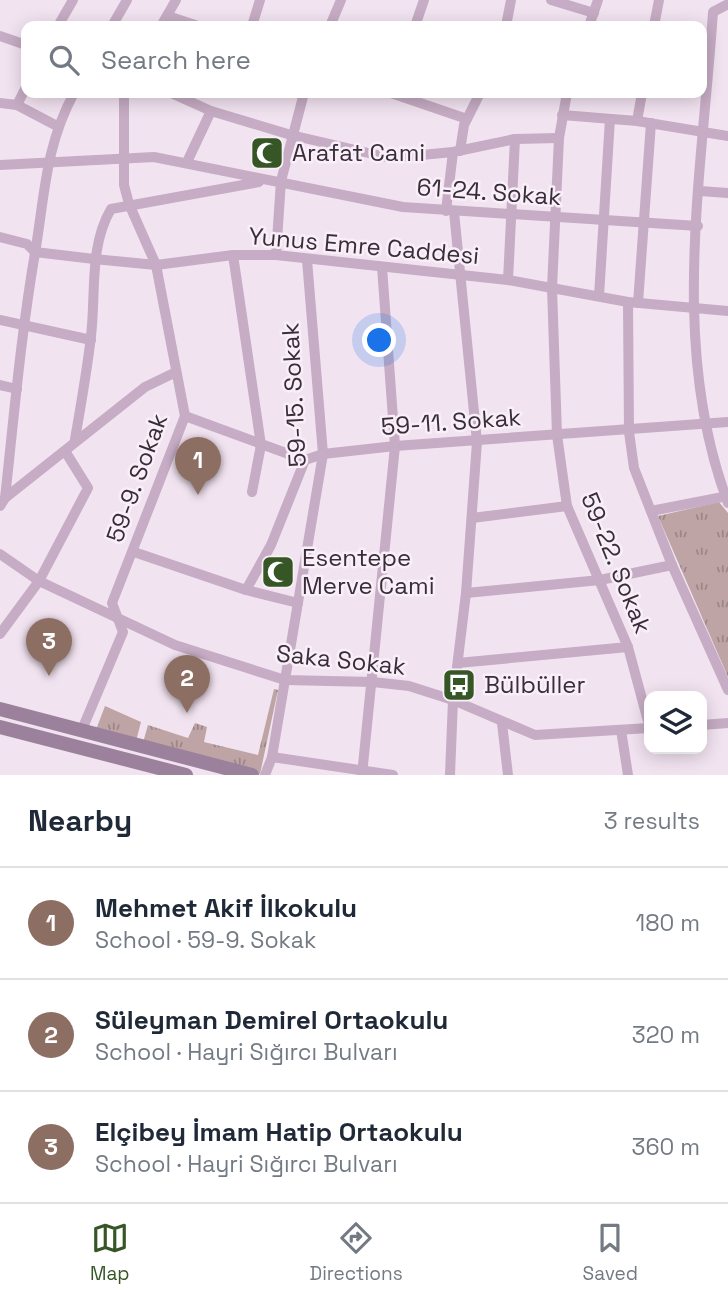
<!DOCTYPE html>
<html lang="en">
<head>
<meta charset="utf-8">
<style>
	body { margin:0; font-family:"Space Grotesk",sans-serif; background:#f6f6f7; color:#1f2937 }
	.controls { position:absolute; right:21px; bottom:21px; display:grid; overflow:hidden; border-radius:14px; box-shadow:0 4px 18px #0003 }
	.controls button { width:63px; height:63px; display:grid; place-items:center; padding:0; border:0; border-bottom:2px solid #e0e1e3; background:#fff; color:#1f2937; font:35px sans-serif }
	.you { position:absolute; left:380px; top:341px; width:24px; height:24px; margin:-18px; border:5px solid #fff; border-radius:50%; background:#1a73e8; box-shadow:0 0 0 10px #1a73e833 }
	.badge { display:grid; place-items:center; width:46px; height:46px; border-radius:50%; background:#365626; color:#fff; font-size:23px; font-weight:700 }
	.pin { position:absolute; translate:-50% -58px; filter:drop-shadow(0 2px 4px #0008) }
	.pin::after { content:''; position:absolute; top:37px; width:24px; height:21px; background:inherit; clip-path:polygon(0 0,100% 0,50% 100%) }
	.list { margin:0; padding:0; list-style:none }
	h2 { display:flex; justify-content:space-between; align-items:center; height:91px; margin:0; padding:0 28px; font-size:30px }
	h2 small { font-size:23px; font-weight:400; color:#747a83 }
	.list li { display:grid; grid-template-columns:46px 1fr auto; gap:21px; align-items:center; box-sizing:border-box; height:112px; padding:0 28px; border-top:2px solid #e0e1e3 }
	.list b { display:block; font-size:26px; white-space:nowrap }
	.list p { margin:0; font-size:23px; white-space:nowrap; color:#747a83 }
	.list em { font-size:23px; font-style:normal; color:#747a83 }
	.icon { flex:none; width:38px; height:38px; fill:none; stroke:currentColor; stroke-width:2; stroke-linecap:round; stroke-linejoin:round }
	.map { position:relative; flex:none; width:728px; height:775px; overflow:hidden }
	.search { position:absolute; background:#fff; box-shadow:0 4px 18px #0003; left:21px; right:21px; top:21px; height:77px; display:flex; align-items:center; gap:18px; box-sizing:border-box; padding:0 24px; border-radius:14px; color:#747a83; font-size:26px }
	.sheet { height:427px; background:#fff }
	nav { display:flex; justify-content:space-around; align-items:center; box-sizing:border-box; height:98px; border-top:2px solid #e0e1e3; background:#fff; font-size:19px; color:#747a83 }
	nav a { display:grid; justify-items:center; gap:4px }
	nav .on { color:#365626 }
	.map>svg:first-child { display:block }
	.grass { fill:url(#grass-tufts) }
	.lines { fill:none; stroke-linecap:round; stroke-linejoin:round }
	.street { stroke:#c6acc4; stroke-width:10 }
	.secondary { stroke:#9c819c; stroke-width:14 }
	.labels { text-anchor:middle; stroke-width:5; stroke-linejoin:round; paint-order:stroke }
	.poi-label { font-size:24px; fill:#382d39; stroke:#f9eff8; text-anchor:start }
	.street-label { font-size:24px; fill:#382d39; stroke:#f9eff8 }
</style>
</head>
<body>
<div class="map">
<svg width="728" height="775" viewBox="0 0 728 775">
	<defs>
		<pattern id="grass-tufts" width="24" height="20" patternUnits="userSpaceOnUse" patternTransform="scale(1.75)"><rect width="24" height="20" fill="#bfa4a5"/><path d="M3 7l-1-3M5 7V3M7 7l1-3M15 17l-1-3M17 17v-4M19 17l1-3" fill="none" stroke="#9c8687"/></pattern>
	</defs>
	<rect width="100%" height="100%" fill="#f2e3f0"/>
	<!-- grass -->
	<g class="grass">
		<path d="M719,502L728,513V677L658,516Z"/>
		<path d="M274,689L278,690L260,774L142,746L148,725L188,738L195,723L207,727L204,742L258,755Z"/>
		<path d="M105,706L141,722L135,745L94,735Z"/>
	</g>
	<g class="lines">
		<!-- street -->
		<g class="street">
			<path d="M551,0L594,13"/>
			<path d="M728,4L713,12C702,175 669,347 728,503"/>
			<path d="M168,16L198,26"/>
			<path d="M58,26L73,0"/>
			<path d="M112,26L127,0"/>
			<path d="M161,26L176,0"/>
			<path d="M252,26L260,0"/>
			<path d="M330,26L341,0"/>
			<path d="M415,26L424,0"/>
			<path d="M506,26L511,0"/>
			<path d="M589,26L598,0"/>
			<path d="M654,26L659,0"/>
			<path d="M0,36L26,45"/>
			<path d="M171,93L211,111L291,135L390,158L453,152L515,139L559,138"/>
			<path d="M391,93L467,119"/>
			<path d="M567,93L559,138L552,288L557,435L567,506L628,647L649,725"/>
			<path d="M0,103L17,105L57,126"/>
			<path d="M17,105L26,87"/>
			<path d="M562,115L637,121L728,136"/>
			<path d="M637,121L642,93"/>
			<path d="M460,151L464,125L480,93"/>
			<path d="M187,162L211,111"/>
			<path d="M0,165L154,157L403,207L698,226"/>
			<path d="M700,191L728,193"/>
			<path d="M446,211L453,152"/>
			<path d="M0,237L27,244L35,252L94,259L156,265L233,255H276L508,280L628,302L728,311"/>
			<path d="M233,255L261,445L252,492"/>
			<path d="M276,255L281,181L304,93"/>
			<path d="M508,280L515,139"/>
			<path d="M599,296L610,119"/>
			<path d="M628,302L629,432L634,468L672,565L728,690"/>
			<path d="M638,303L651,123"/>
			<path d="M0,320L91,340"/>
			<path d="M0,385L17,389"/>
			<path d="M185,416L305,460L323,454L395,446L728,422"/>
			<path d="M75,439C81,405 87,371 91,336C96,294 89,246 111,209L259,182"/>
			<path d="M5,498L145,387L176,372"/>
			<path d="M0,506L5,498C14,416 21,334 35,253C45,194 45,147 74,93"/>
			<path d="M651,511L728,496"/>
			<path d="M472,518L567,506"/>
			<path d="M134,552L246,590L298,603"/>
			<path d="M0,554L39,581L175,645L285,680L373,682L409,686L453,700L535,735L649,728"/>
			<path d="M246,590L271,545L305,460"/>
			<path d="M466,593L600,580L672,565"/>
			<path d="M0,634L39,581L88,488L65,451"/>
			<path d="M458,663L628,647"/>
			<path d="M502,723L508,775"/>
			<path d="M702,725L728,723"/>
			<path d="M621,730L628,775"/>
			<path d="M81,732L123,632L112,603L185,416L156,265L129,204L124,185V93"/>
			<path d="M272,757L393,775"/>
			<path d="M265,775L272,757L323,454L307,260"/>
			<path d="M362,775L395,446L382,267"/>
			<path d="M450,775L453,700L466,593L477,442L454,212"/>
		</g>
		<!-- secondary -->
		<g class="secondary">
			<path d="M0,709L252,775"/>
			<path d="M0,727L186,775"/>
		</g>
	</g>
	<!-- icons -->
	<defs>
		<symbol id="mosque-square" viewBox="-11 -11 22 22"><rect x="-9" y="-9" width="18" height="18" rx="4" fill="#365626" stroke="#f9eff8"/><path d="M3.5-4.9A6 6 0 1 0 3.5 4.9A5 5 0 1 1 3.5-4.9Z" fill="#fff"/></symbol>
		<symbol id="bus-square" viewBox="-11 -11 22 22"><rect x="-9" y="-9" width="18" height="18" rx="4" fill="#365626" stroke="#f9eff8"/><path d="M-5-6H5V4H4V6H2V4H-2V6H-4V4H-5ZM-3.5-4V0h7V-4ZM-3.5 1.2v1.5H-2V1.2ZM2 1.2v1.5H3.5V1.2Z" fill="#fff"/></symbol>
	</defs>
	<g fill-rule="evenodd">
		<use href="#mosque-square" x="248" y="134" width="38" height="38"/>
		<use href="#mosque-square" x="259" y="553" width="38" height="38"/>
		<use href="#bus-square" x="440" y="666" width="38" height="38"/>
	</g>
	<g class="labels">
		<!-- poi labels -->
		<g class="poi-label">
			<text x="292" y="161">Arafat Cami</text>
			<text x="302" y="566">Esentepe<tspan x="302" dy="28">Merve Cami</tspan></text>
			<text x="484" y="693">Bülbüller</text>
		</g>
		<!-- street labels -->
		<g class="street-label">
			<text transform="translate(489 192) rotate(4)" y="8">61-24. Sokak</text>
			<text transform="translate(364 246) rotate(5)" y="8">Yunus Emre Caddesi</text>
			<text transform="translate(294 395) rotate(-93)" y="8">59-15. Sokak</text>
			<text transform="translate(451 422) rotate(-4)" y="8">59-11. Sokak</text>
			<text transform="translate(137 478) rotate(-70)" y="8">59-9. Sokak</text>
			<text transform="translate(616 563) rotate(68)" y="8">59-22. Sokak</text>
			<text transform="translate(341 660) rotate(6)" y="8">Saka Sokak</text>
		</g>
	</g>
</svg>
<div class="controls">
<button><svg class="icon" aria-label="layers" viewBox="0 0 24 24"><path d="M12 4l9 5-9 5-9-5zM3 14l9 5 9-5"/></svg></button>
</div>
<div class="you"></div>
<div class="pin badge" style="left:198px;top:495px;background:#8d6e63">1</div>
<div class="pin badge" style="left:187px;top:713px;background:#8d6e63">2</div>
<div class="pin badge" style="left:49px;top:676px;background:#8d6e63">3</div>
<div class="search"><svg class="icon" aria-label="search" viewBox="0 0 24 24"><circle cx="10" cy="10" r="6"/><path d="M15 15l6 6"/></svg>Search here</div>
</div>
<section class="sheet">
<h2>Nearby<small>3 results</small></h2>
<ul class="list">
<li><span class="badge" style="background:#8d6e63">1</span><div><b>Mehmet Akif İlkokulu</b><p>School · 59-9. Sokak</p></div><em>180 m</em></li>
<li><span class="badge" style="background:#8d6e63">2</span><div><b>Süleyman Demirel Ortaokulu</b><p>School · Hayri Sığırcı Bulvarı</p></div><em>320 m</em></li>
<li><span class="badge" style="background:#8d6e63">3</span><div><b>Elçibey İmam Hatip Ortaokulu</b><p>School · Hayri Sığırcı Bulvarı</p></div><em>360 m</em></li>
</ul>
</section>
<nav>
<a class="on"><svg class="icon" aria-label="map" viewBox="0 0 24 24"><path d="M3 6l6-2 6 2 6-2v14l-6 2-6-2-6 2zM9 4v14M15 6v14"/></svg>Map</a>
<a><svg class="icon" aria-label="directions" viewBox="0 0 24 24"><path d="M12 3l9 9-9 9-9-9zM9 14v-3h6M13 9l2 2-2 2"/></svg>Directions</a>
<a><svg class="icon" aria-label="saved" viewBox="0 0 24 24"><path d="M7 4h10v16l-5-4-5 4z"/></svg>Saved</a>
</nav>
</body>
</html>
